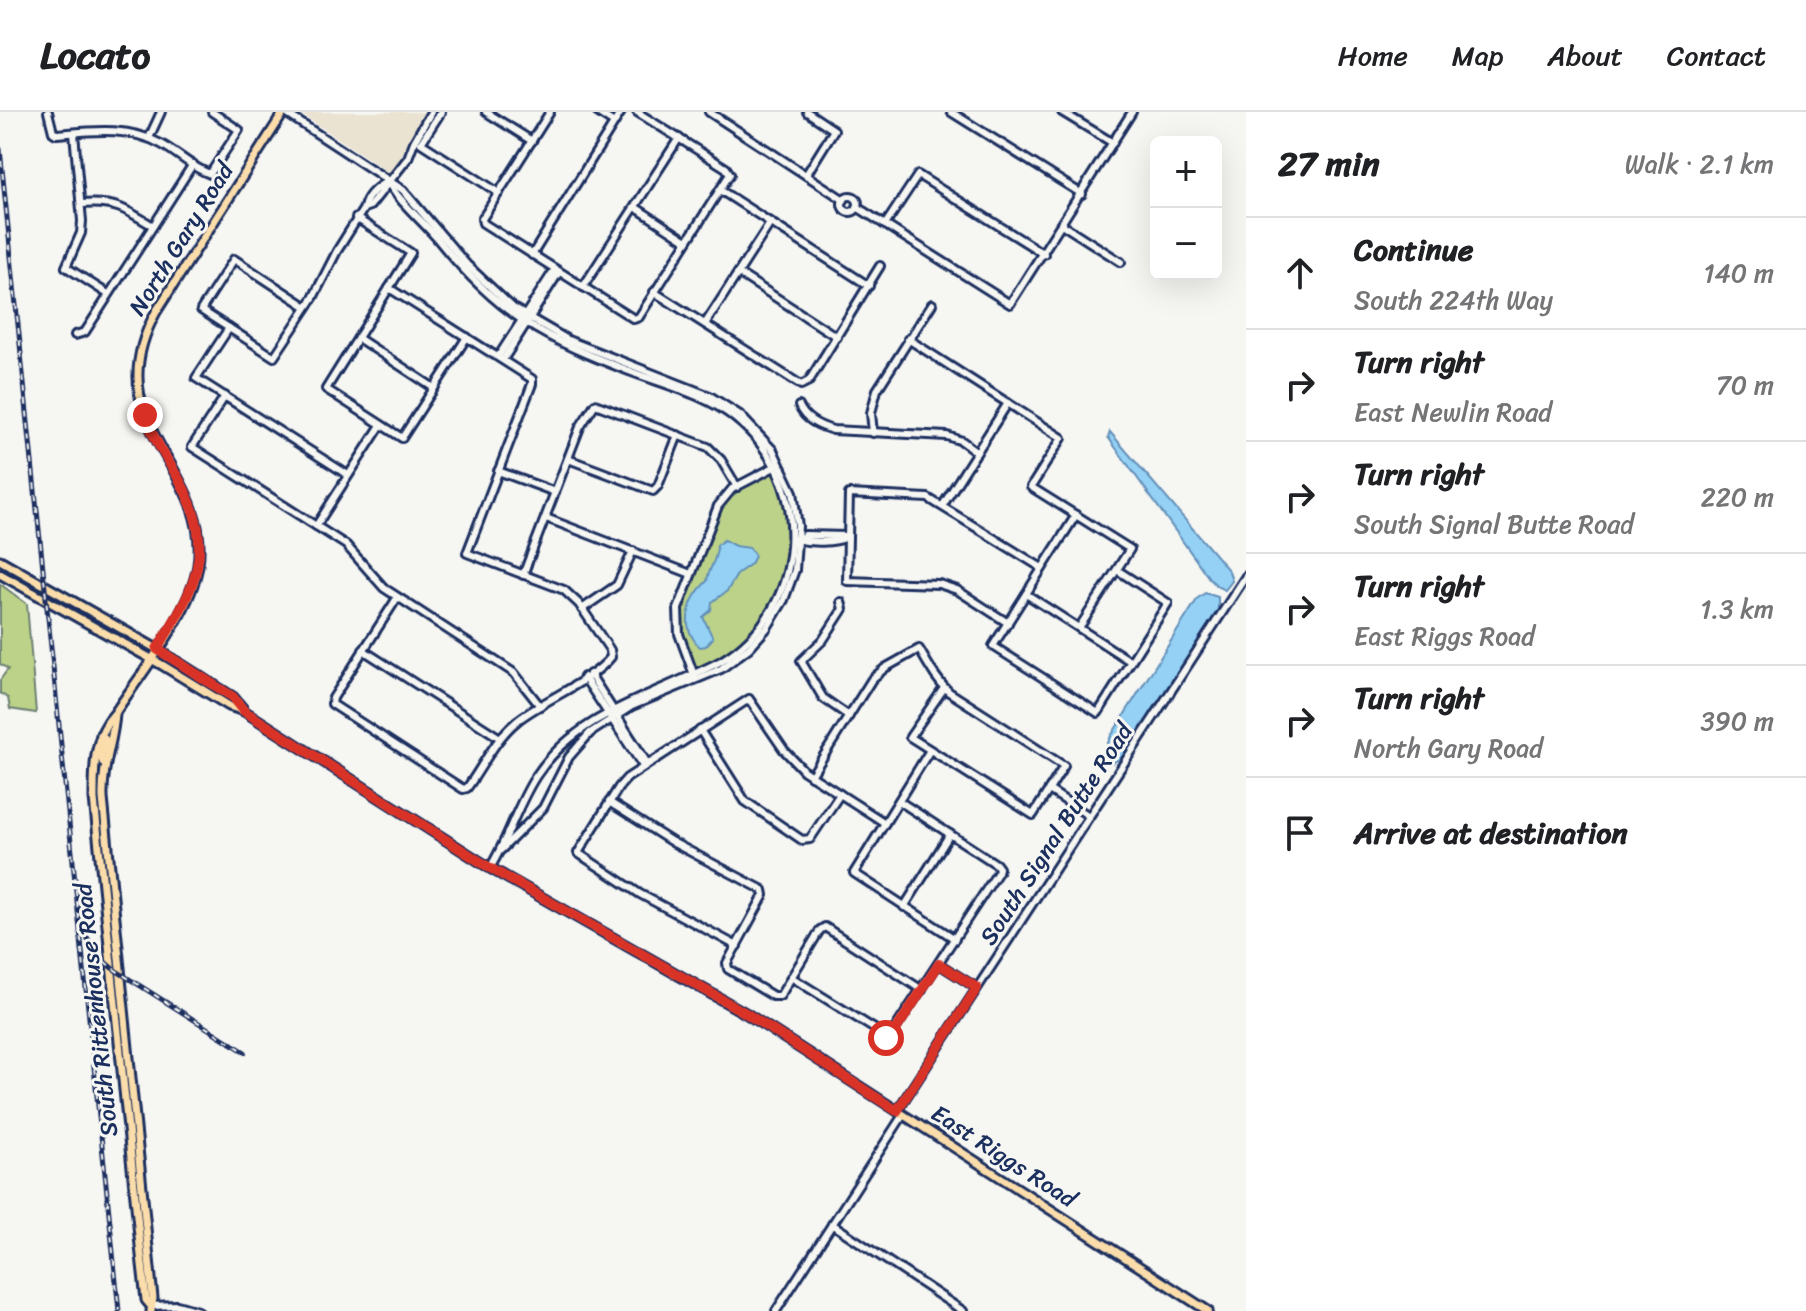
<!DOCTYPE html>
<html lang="en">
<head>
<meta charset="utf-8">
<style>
	body { margin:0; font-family:Sriracha,sans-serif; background:#f6f6f6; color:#202124 }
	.controls { position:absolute; right:24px; top:24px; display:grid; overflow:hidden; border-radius:12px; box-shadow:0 8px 32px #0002 }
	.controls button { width:72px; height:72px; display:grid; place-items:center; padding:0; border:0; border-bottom:2px solid #e0e0e0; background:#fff; color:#202124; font:40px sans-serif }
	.stop { position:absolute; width:24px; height:24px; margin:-18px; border:6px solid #d93025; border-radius:50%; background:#fff }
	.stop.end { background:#d93025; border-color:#fff; box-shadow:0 2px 8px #0008 }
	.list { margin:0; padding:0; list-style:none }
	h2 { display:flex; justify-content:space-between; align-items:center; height:104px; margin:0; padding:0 32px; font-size:34px }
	h2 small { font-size:26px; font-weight:400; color:#757577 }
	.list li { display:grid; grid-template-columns:52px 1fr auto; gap:24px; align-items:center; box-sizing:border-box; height:112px; padding:0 32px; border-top:2px solid #e0e0e0 }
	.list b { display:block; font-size:30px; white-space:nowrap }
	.list p { margin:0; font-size:26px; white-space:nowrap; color:#757577 }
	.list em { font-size:26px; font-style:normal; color:#757577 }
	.icon { flex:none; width:44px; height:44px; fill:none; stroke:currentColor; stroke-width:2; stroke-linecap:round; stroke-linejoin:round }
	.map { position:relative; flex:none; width:1246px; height:1199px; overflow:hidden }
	header { display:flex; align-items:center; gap:48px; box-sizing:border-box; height:112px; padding:0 40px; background:#fff; border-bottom:2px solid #e0e0e0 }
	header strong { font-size:38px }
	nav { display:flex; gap:44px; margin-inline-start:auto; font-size:28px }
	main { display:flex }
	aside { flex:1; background:#fff }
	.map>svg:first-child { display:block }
	.built { fill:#ebe3d2 }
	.green { fill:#bcd288; stroke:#6c8073; stroke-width:2 }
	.water { fill:#94d1f5; stroke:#6490b9; stroke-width:2 }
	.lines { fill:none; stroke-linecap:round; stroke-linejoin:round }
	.minor-casing { stroke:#1b2f5e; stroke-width:12 }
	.major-casing { stroke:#1b2f5e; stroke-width:13 }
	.minor { stroke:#f6f6f2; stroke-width:6 }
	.major { stroke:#fbddab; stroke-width:7 }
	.rail-casing { stroke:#1b2f5e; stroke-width:5 }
	.rail { stroke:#f6f6f2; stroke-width:2; stroke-dasharray:6; stroke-linecap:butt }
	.route { stroke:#d93025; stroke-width:10 }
	.labels { text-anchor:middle; stroke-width:6; stroke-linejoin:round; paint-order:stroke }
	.street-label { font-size:24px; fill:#1b2f5e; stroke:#f6f6f2 }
</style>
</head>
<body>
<header>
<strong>Locato</strong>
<nav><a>Home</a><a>Map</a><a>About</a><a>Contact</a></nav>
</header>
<main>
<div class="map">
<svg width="1246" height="1199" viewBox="0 0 1246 1199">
	<rect width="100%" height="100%" fill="#f6f6f2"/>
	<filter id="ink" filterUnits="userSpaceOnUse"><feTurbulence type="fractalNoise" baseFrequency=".0125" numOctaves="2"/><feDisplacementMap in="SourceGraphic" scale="16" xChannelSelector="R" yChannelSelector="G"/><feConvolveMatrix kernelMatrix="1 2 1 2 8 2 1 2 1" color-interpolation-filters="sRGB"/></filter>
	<g filter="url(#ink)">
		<!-- built -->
		<path class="built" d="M298,0H435L395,67L378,53Z"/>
		<!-- green -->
		<g class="green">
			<path d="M775,357L786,389L789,445L782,472L767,501L750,523L728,542L695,560L680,520V498L720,394L737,377Z"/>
			<path d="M0,472L27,492L36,601L10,597L8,586L0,581V568L8,557L0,552Z"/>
		</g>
		<!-- water -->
		<g class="water">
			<path d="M1110,320L1229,459L1232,469L1225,478L1218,475L1209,466L1108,325Z"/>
			<path d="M724,428L735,434L750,436L755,444L751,452L738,461L727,479L712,490L711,498L703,505L713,526L706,534L700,535C679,515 688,487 707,469C709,454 717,450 717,433Z"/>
			<path d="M1205,481L1218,485V500L1127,643L1112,651C1102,642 1106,635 1111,624L1198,486Z"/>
		</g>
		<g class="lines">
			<defs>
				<g id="minor">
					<path d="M48,0L53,20L56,22C93,19 127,14 161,32C178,41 192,56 210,62L239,18L212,0"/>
					<path d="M284,0L403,78L467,153L513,196L568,228L710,284L740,303L773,338L793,380L798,414L795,458L784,488L767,516L749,536L721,557L632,594L590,621L569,645L543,696L501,738"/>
					<path d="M441,0L421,31L499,81"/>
					<path d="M486,0L532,29"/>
					<path d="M550,0L482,107L483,111L634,207L639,205L730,62L726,56L637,0"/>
					<path d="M597,0L614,11"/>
					<path d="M709,0L844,88"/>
					<path d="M951,0L1082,82"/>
					<path d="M1062,0L1113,31"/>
					<path d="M74,21L82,109L81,121L66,155L108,182"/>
					<path d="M149,26L161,0"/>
					<path d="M806,63L834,18L807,0"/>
					<path d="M388,69C393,83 423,110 435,124C499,204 542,226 637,262C670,274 708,284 736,307C815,370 809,497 721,549C657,583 579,599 536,664C517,693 508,727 490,756"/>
					<path d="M720,78L869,174"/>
					<circle cx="850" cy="92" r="8"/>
					<path d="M81,92C114,89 126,97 153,114"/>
					<path d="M635,95L687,129"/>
					<path d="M857,95L1010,192L1132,0"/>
					<path d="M364,96L370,94L408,46L414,30L431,0"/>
					<path d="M356,106L411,141L326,277L402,326L467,225"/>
					<path d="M885,113L918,63L1044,142"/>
					<path d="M1063,113L1121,150"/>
					<path d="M532,143L621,0"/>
					<path d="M738,161L837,225"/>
					<path d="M583,175L679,26"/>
					<path d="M389,176L532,267V272L467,441L564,478L579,492L610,538L611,545C591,570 543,588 517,609C495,627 483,654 467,676L463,677L332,592L333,586L397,486"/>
					<path d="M654,180L801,273L809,269L880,154"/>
					<path d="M307,195L234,147L201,198L274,245L313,186L337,139L364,96C366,84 377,75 388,69"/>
					<path d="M705,212L771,110"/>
					<path d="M229,216L196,266L348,363"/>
					<path d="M75,223L85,220L193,52"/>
					<path d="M358,226L434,276"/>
					<path d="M908,227L1062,326L1031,375L1130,437L1079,516"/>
					<path d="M498,245L555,157"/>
					<path d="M503,248L559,160"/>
					<path d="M225,284L192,335L346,433L384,476L514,561L540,594"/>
					<path d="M799,294C805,308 819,314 833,318L947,324L962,329L977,340"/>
					<path d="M873,321L871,301L877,278L932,192"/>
					<path d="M568,347L653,379L658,374L678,323"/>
					<path d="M498,359L555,380"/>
					<path d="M943,393L1008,291"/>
					<path d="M1076,403L993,534L1098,601L1168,491L1117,458"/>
					<path d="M546,406L691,462"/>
					<path d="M316,414L381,313"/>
					<path d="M796,427C812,431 833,431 848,425"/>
					<path d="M798,427L805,423L848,424"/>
					<path d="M523,463L580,315L595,292L708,335L721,348L737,375"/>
					<path d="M1026,482L1130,549"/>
					<path d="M841,490L843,497L823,528L801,549L823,586L849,604"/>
					<path d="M582,497L617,473L633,439"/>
					<path d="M1008,511L957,478L939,472L847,469L849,382L928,386L1042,456"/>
					<path d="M363,538L500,626"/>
					<path d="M590,562L647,651"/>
					<path d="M694,563L679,522L678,497L718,394L732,377L778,353"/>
					<path d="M584,565L643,654"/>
					<path d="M700,618L745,689L802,728L810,727L840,682"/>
					<path d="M930,638L854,761L955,827"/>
					<path d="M811,664L872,567L885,556L919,537C928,552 936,568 949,580L1064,654L1033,703L910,625L944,576"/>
					<path d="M1049,678L1089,704"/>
					<path d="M609,690L672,730L763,778L764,783L727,851L728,857L773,884H780L820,818L825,815L922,878"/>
					<path d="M904,795L950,722"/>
					<path d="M737,834L640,782L578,741L619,675L627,666L749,587L784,638L804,659L885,711"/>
					<path d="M939,852L977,876"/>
					<path d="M791,865L889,926L998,760L999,756L996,752L899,689"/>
					<path d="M897,999L1246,464"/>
					<path d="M832,1112L963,1199"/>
					<path d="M151,1194L177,1193L198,1199"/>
					<path d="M776,1199L903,1003"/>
				</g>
				<g id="major">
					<path d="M0,448L157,537L233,585L243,597"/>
					<path d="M0,462L162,553L229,594L244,599L490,756L747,902L1208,1199"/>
					<path d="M115,602C113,632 102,653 103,686L153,1186L151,1199"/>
					<path d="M101,622L105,628L101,643L103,650"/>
					<path d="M151,1194L146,1188L141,1143L94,687C94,657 93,624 115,601C142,560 191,501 198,453C212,354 94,314 156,200L284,0"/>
				</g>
			</defs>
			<!-- minor casing -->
			<use href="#minor" class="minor-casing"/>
			<!-- major casing -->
			<use href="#major" class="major-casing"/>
			<!-- minor -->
			<use href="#minor" class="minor"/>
			<!-- major -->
			<use href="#major" class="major"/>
			<defs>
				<g id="rail">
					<path d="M0,37L119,1199"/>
					<path d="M84,820L98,844L112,856L245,940"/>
				</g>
			</defs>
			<!-- rail casing -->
			<use href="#rail" class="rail-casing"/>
			<!-- rail -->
			<use href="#rail" class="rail"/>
		</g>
	</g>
	<g class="lines" filter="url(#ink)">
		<!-- route -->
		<path class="route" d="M145,303C153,327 167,347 180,369C218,438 194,478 157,537L233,585L244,599L490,756L744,900L897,999L977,876L939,852L892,924L886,926"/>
	</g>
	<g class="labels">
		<!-- street labels -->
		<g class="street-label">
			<text transform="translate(181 127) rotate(-58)" y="8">North Gary Road</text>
			<text transform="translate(1056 722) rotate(-57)" y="8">South Signal Butte Road</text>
			<text transform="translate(96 898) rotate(-96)" y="8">South Rittenhouse Road</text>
			<text transform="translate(1004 1044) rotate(33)" y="8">East Riggs Road</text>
		</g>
	</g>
</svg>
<div class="controls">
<button>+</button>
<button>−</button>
</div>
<div class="stop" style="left:886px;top:926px"></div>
<div class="stop end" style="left:145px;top:303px"></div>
</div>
<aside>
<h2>27 min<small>Walk · 2.1 km</small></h2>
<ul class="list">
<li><svg class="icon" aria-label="ahead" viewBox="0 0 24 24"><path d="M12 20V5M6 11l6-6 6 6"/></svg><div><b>Continue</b><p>South 224th Way</p></div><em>140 m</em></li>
<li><svg class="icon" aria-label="right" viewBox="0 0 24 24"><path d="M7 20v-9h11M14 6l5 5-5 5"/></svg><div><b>Turn right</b><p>East Newlin Road</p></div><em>70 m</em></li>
<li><svg class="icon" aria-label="right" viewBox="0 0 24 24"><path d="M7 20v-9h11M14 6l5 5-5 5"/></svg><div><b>Turn right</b><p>South Signal Butte Road</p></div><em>220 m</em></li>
<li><svg class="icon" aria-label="right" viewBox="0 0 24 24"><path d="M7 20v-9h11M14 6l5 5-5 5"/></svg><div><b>Turn right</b><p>East Riggs Road</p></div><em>1.3 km</em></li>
<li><svg class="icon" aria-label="right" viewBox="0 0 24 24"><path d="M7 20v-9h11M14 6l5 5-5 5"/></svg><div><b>Turn right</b><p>North Gary Road</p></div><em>390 m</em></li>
<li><svg class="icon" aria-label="arrive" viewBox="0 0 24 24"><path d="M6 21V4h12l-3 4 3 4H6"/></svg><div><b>Arrive at destination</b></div></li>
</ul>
</aside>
</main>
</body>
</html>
